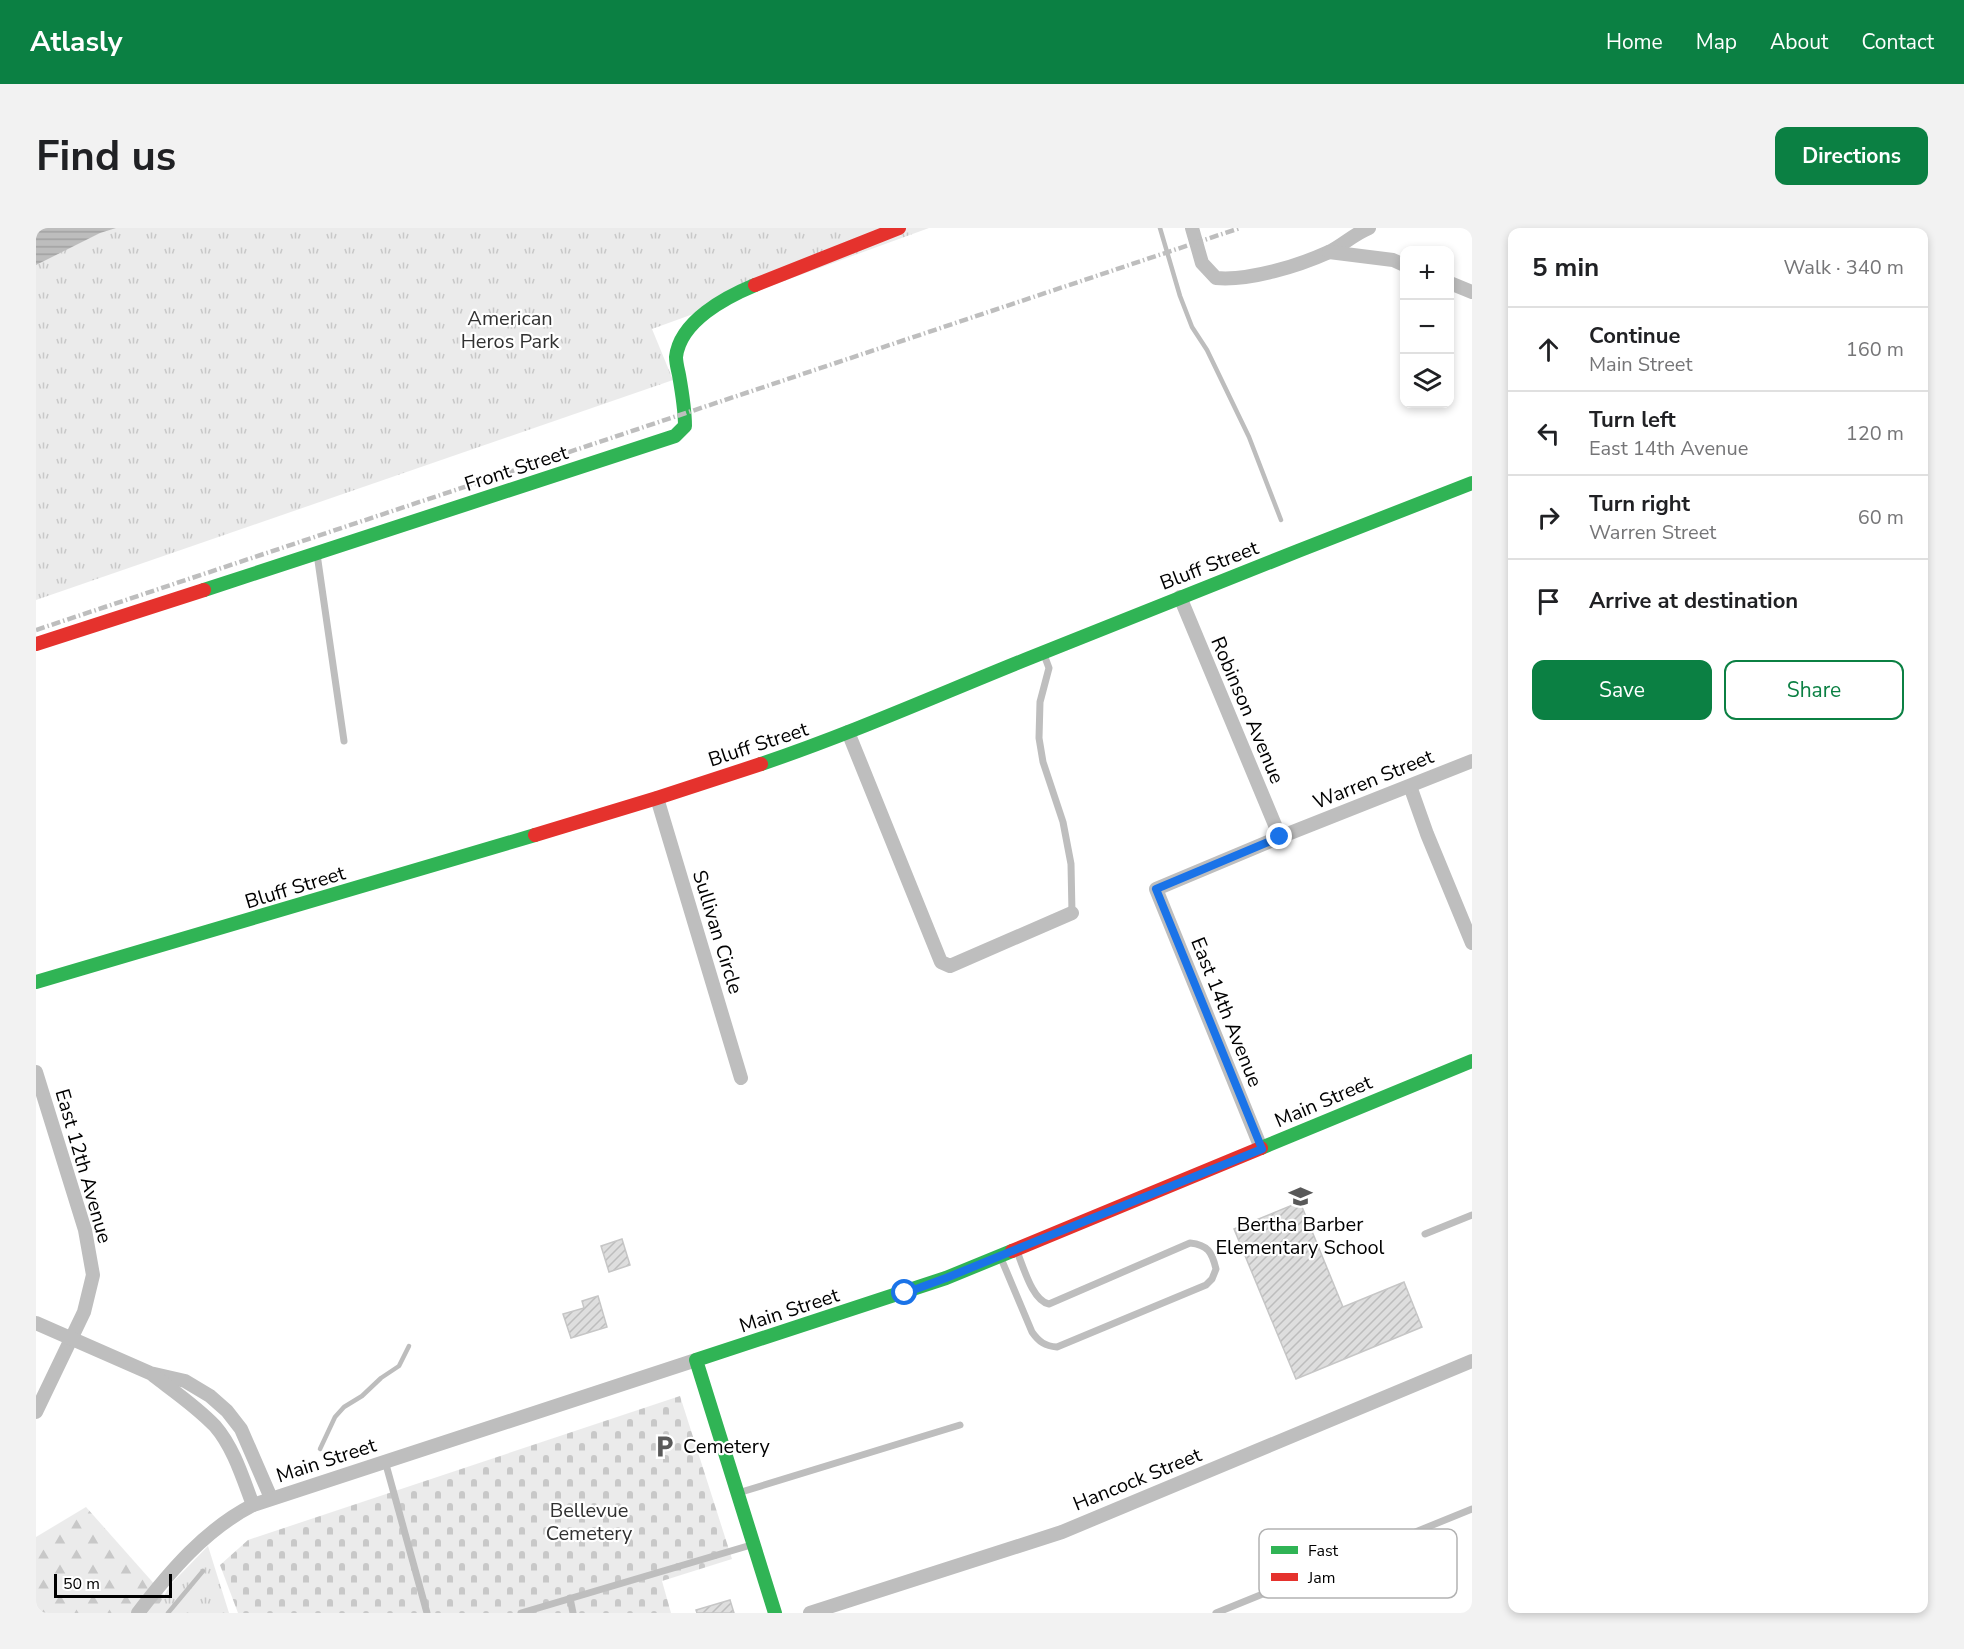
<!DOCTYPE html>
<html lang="en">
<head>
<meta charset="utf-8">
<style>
	body { margin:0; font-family:"Nunito Sans",sans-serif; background:#f2f2f2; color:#202124 }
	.controls { position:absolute; right:18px; top:18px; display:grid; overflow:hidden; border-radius:12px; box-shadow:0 3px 9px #0003 }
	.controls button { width:54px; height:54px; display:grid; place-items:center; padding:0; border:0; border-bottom:2px solid #e0e0e0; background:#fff; color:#202124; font:30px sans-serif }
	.scale { position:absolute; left:18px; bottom:15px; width:118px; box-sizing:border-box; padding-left:6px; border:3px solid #000; border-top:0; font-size:16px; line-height:21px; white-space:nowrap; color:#000; -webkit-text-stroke:4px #fff; paint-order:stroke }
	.stop { position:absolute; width:18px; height:18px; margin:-14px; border:4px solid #1a73e8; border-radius:50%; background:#fff }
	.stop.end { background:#1a73e8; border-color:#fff; box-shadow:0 2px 6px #0008 }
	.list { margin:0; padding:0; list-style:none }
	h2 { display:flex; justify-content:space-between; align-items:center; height:78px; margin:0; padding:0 24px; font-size:26px }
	h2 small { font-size:20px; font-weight:400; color:#757577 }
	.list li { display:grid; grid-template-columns:39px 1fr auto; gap:18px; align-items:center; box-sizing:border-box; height:84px; padding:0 24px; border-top:2px solid #e0e0e0 }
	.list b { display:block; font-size:22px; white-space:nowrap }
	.list p { margin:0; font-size:20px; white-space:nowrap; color:#757577 }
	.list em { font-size:20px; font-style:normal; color:#757577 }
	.actions { display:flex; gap:12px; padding:18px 24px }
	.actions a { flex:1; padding:14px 0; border:2px solid #0b8043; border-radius:12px; text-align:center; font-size:21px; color:#0b8043 }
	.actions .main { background:#0b8043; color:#fff }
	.icon { flex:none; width:33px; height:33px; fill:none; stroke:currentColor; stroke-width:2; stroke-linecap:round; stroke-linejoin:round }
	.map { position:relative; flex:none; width:1436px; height:1385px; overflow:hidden; border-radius:12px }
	header { display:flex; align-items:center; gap:36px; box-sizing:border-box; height:84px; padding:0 30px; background:#0b8043; color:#fff }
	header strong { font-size:28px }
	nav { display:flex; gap:33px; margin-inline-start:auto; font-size:21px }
	.intro { display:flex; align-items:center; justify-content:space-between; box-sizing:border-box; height:144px; padding:0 36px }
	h1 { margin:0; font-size:42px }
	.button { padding:15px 27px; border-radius:12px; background:#0b8043; color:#fff; font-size:21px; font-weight:700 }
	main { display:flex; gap:36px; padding:0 36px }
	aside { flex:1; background:#fff; border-radius:12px; box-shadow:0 3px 9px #0003 }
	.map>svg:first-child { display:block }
	.forest { fill:url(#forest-firs) }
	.cemetery { fill:url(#cemetery-stones) }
	.park { fill:url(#park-tufts) }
	.water { fill:url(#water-rules) }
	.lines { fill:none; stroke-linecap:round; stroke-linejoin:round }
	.stream { stroke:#bdbdbd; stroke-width:4.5 }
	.building { fill:url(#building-hatch); stroke:#c6c6c6; stroke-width:1.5 }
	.lane { stroke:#bebebe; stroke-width:7 }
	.street { stroke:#bebebe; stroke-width:14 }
	.fast { stroke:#30b455; stroke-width:14 }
	.jam { stroke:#e5322d; stroke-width:14 }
	.rail { stroke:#bebebe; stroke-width:4.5; stroke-dasharray:9 3 1.5 3; stroke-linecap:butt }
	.route { stroke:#1a73e8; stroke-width:8 }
	.labels { text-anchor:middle; stroke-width:4.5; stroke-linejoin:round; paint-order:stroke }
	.park-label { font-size:20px; fill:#313131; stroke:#fff }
	.street-label { font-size:20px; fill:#000; stroke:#fff }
	.poi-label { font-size:20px; fill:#000; stroke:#fff }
	.key { fill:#fff; stroke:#b2b2b2; stroke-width:1.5 }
	.key-label { font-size:16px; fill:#000 }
</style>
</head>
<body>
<header>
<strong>Atlasly</strong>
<nav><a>Home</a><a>Map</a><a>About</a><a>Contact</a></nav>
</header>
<div class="intro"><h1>Find us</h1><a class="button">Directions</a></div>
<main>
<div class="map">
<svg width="1436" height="1385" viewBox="0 0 1436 1385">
	<defs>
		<pattern id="forest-firs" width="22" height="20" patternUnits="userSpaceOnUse" patternTransform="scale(1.5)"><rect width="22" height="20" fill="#ebebeb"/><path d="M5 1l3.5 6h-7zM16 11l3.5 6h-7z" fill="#c8c8c8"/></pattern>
		<pattern id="cemetery-stones" width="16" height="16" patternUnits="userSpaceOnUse" patternTransform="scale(1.5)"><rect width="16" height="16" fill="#ebebeb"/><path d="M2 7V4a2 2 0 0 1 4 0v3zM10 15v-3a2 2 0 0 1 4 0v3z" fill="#c8c8c8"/></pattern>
		<pattern id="park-tufts" width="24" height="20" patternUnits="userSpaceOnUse" patternTransform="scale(1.5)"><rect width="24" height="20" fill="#ebebeb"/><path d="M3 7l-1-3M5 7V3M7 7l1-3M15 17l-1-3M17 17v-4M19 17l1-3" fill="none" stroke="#c8c8c8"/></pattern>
		<pattern id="water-rules" width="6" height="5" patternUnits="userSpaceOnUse" patternTransform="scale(1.5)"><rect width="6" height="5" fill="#bdbdbd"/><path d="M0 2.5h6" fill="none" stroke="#a1a1a1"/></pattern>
		<pattern id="building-hatch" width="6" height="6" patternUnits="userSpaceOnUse" patternTransform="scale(1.5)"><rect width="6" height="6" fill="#dedede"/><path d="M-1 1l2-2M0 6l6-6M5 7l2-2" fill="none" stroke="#bdbdbd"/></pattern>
	</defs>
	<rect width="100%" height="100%" fill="#fff"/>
	<!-- forest -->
	<path class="forest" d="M50,1279L144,1385H0V1309Z"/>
	<!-- cemetery -->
	<path class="cemetery" d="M644,1168L696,1331L626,1353L635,1385H202L184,1337L212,1312Z"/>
	<!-- park -->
	<g class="park">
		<path d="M0,0H893L616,101L637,152L0,372Z"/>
		<path d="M172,1318L193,1385H118L135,1356Z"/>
	</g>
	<!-- water -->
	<path class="water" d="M0,0H80L64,5L0,37Z"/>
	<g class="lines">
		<!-- stream -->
		<g class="stream">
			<path d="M1124,0L1144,68L1156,99L1171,122L1213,209L1245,292"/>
			<path d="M284,1221L299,1189L308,1179L326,1168L345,1150L363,1138L373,1118"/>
			<path d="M132,1385L167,1343"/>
		</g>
	</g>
	<!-- building -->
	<g class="building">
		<path d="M1264,974L1307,1079L1368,1054L1386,1099L1260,1151L1198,1001Z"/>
		<path d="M586,1011L594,1037L573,1044L565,1018Z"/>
		<path d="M562,1068L571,1099L535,1110L527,1086L548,1080L546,1073Z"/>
		<path d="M694,1372L698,1385H661L660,1382Z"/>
	</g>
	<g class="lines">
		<!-- lane -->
		<g class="lane">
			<path d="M281,326L308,513"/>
			<path d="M1007,424L1013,440L1004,474L1003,510L1007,534L1027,594L1035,636L1036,685"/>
			<path d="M1389,1006L1436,987"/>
			<path d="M964,1028L996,1104C1003,1114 1009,1118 1021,1119L1170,1057L1176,1051L1180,1041C1176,1024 1172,1017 1154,1015L1013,1076C996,1073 987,1037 980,1021"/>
			<path d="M349,1233L391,1385"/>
			<path d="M702,1265L924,1197"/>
			<path d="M534,1370L537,1385"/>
			<path d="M485,1385L715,1317"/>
			<path d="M1180,1385L1436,1281"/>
		</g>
		<!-- street -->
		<g class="street">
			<path d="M1156,0L1166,35L1180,50C1213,53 1262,38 1293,24C1307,17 1318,6 1333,0"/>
			<path d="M1293,24L1357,32L1368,37"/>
			<path d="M1414,55L1436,64"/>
			<path d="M1144,369L1244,609"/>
			<path d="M812,504L905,734L914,738L1036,685"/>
			<path d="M1374,558L1391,606L1436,715"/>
			<path d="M621,570L705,850"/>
			<path d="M0,844L49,1002L57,1047L48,1084L0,1184"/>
			<path d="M1225,920L1120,661L1244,609L1436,533"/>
			<path d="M0,1095L114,1145L149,1153L174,1168L191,1183L205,1201L235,1270"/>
			<path d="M118,1148C139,1164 161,1179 179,1198C198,1220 207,1251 217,1277"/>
			<path d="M102,1385C134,1343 170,1301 217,1277L660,1132"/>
			<path d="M774,1385L1026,1304L1436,1133"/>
		</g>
		<!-- fast -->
		<g class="fast">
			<path d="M168,362L639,208L649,198C649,181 646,164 643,147C642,142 640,135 640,129C644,93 690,69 719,57"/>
			<path d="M725,536C817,505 906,465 996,429C1142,370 1289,312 1436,255"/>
			<path d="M0,754L499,607"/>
			<path d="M1225,920L1436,833"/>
			<path d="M739,1385L660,1132L910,1050L976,1023"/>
		</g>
		<!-- jam -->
		<g class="jam">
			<path d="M719,57L863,0"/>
			<path d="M0,416L168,362"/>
			<path d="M499,607L621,570L725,536"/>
			<path d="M976,1023L1225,920"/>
		</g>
		<!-- rail -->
		<path class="rail" d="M0,402L1204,0"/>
	</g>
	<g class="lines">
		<!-- route -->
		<path class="route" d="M869,1065L910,1050L1226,921L1120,661L1244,609"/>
	</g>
	<!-- icons -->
	<defs>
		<symbol id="school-bare" viewBox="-9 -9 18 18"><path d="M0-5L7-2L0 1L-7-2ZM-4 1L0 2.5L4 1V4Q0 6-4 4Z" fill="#595959" stroke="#fff" stroke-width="2.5" paint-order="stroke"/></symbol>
		<symbol id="parking-bare" viewBox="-9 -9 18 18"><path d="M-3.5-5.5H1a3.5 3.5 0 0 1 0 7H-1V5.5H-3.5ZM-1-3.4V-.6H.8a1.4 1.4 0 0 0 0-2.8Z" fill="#595959" stroke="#fff" stroke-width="2.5" paint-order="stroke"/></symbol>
	</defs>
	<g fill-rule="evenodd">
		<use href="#school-bare" x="1248" y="952" width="33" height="33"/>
		<use href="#parking-bare" x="612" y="1202" width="33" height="33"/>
	</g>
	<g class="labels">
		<!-- park labels -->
		<g class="park-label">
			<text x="474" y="97">American<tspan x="474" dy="23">Heros Park</tspan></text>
			<text x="553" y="1289">Bellevue<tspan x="553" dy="23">Cemetery</tspan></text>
		</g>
		<!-- street labels -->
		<g class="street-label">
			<text transform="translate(480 240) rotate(-18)" y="7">Front Street</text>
			<text transform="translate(1173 337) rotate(-21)" y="7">Bluff Street</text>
			<text transform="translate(1212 482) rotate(67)" y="7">Robinson Avenue</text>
			<text transform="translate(722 516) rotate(-18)" y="7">Bluff Street</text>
			<text transform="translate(1337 551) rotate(-22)" y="7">Warren Street</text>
			<text transform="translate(259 659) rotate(-17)" y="7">Bluff Street</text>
			<text transform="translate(682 704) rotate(73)" y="7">Sullivan Circle</text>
			<text transform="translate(1191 784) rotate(68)" y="7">East 14th Avenue</text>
			<text transform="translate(1287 873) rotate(-23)" y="7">Main Street</text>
			<text transform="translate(48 938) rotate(74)" y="7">East 12th Avenue</text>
			<text transform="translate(753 1082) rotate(-18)" y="7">Main Street</text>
			<text transform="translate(290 1232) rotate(-18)" y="7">Main Street</text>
			<text transform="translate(1101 1251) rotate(-22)" y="7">Hancock Street</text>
		</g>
		<!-- poi labels -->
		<g class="poi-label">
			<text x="1264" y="1003">Bertha Barber<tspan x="1264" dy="23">Elementary School</tspan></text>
			<text x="647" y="1225" text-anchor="start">Cemetery</text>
		</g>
	</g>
	<!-- legend -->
	<rect x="1223" y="1301" width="198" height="69" rx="9" class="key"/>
	<rect x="1235" y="1318" width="27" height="8" fill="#30b455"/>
	<rect x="1235" y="1345" width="27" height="8" fill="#e5322d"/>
	<g class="key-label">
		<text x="1272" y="1328">Fast</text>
		<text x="1272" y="1355">Jam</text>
	</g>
</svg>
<div class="controls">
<button>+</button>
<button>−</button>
<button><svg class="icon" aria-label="layers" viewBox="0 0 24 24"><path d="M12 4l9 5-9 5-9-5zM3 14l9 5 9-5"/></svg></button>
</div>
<div class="scale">50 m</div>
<div class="stop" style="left:869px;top:1065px"></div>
<div class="stop end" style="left:1244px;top:609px"></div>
</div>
<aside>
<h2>5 min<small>Walk · 340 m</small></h2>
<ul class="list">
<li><svg class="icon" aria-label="ahead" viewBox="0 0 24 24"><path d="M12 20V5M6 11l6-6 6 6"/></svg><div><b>Continue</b><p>Main Street</p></div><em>160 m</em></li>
<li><svg class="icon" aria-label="left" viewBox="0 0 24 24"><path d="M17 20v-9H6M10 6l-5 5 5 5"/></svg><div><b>Turn left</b><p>East 14th Avenue</p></div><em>120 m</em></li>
<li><svg class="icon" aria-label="right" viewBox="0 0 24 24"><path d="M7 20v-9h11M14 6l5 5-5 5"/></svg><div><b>Turn right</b><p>Warren Street</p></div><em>60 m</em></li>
<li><svg class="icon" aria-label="arrive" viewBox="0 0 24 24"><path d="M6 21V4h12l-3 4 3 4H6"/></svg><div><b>Arrive at destination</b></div></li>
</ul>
<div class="actions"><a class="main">Save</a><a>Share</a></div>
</aside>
</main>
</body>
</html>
